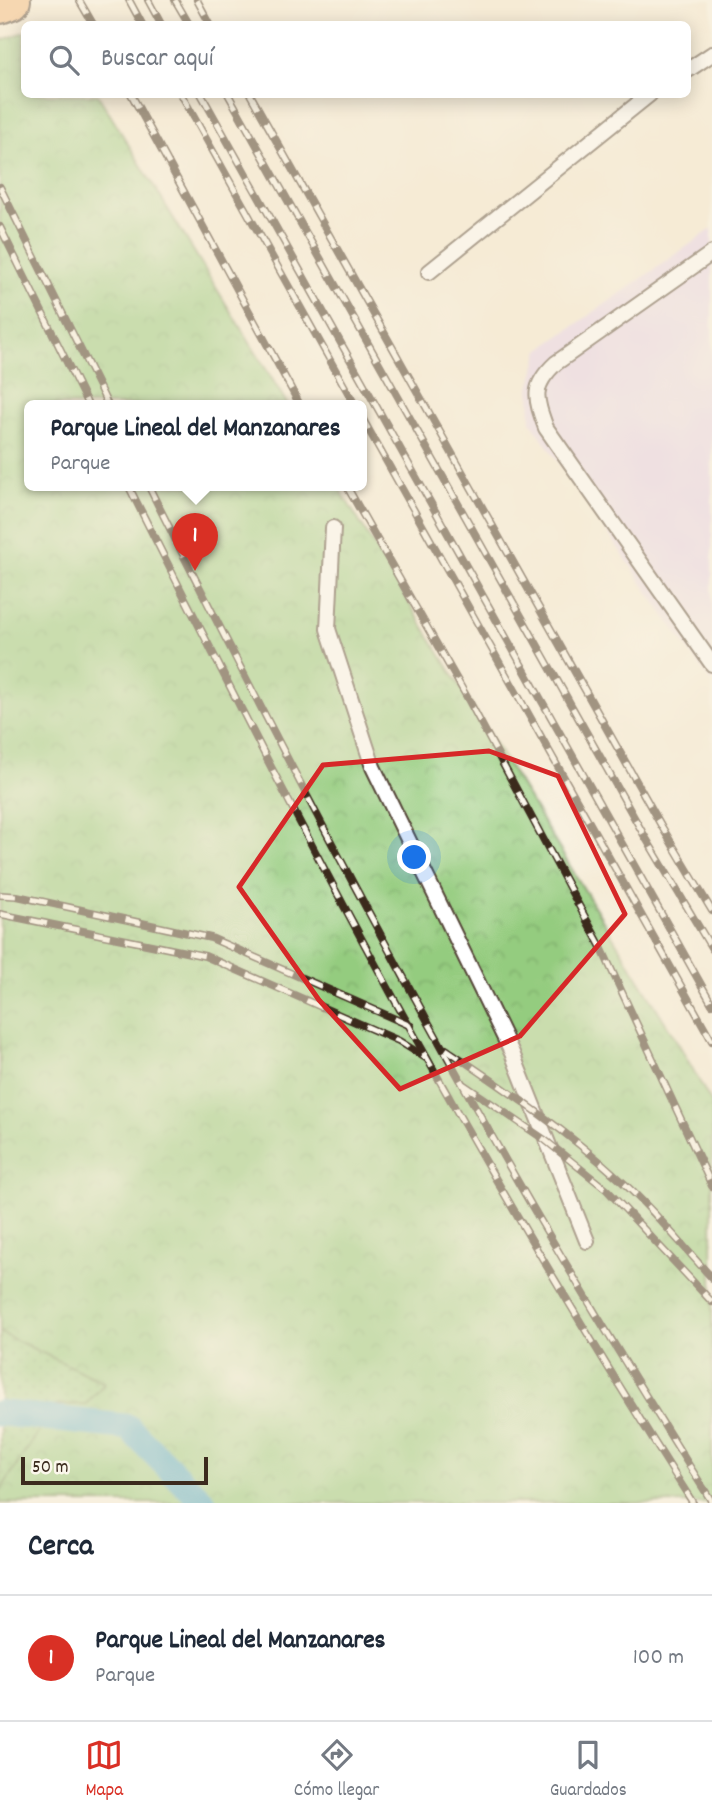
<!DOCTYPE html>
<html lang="es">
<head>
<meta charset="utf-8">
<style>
	body { margin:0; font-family:Dekko,sans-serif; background:#f6f6f7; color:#1f2937 }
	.scale { position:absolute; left:21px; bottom:18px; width:187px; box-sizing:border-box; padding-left:7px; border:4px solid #3b2a1e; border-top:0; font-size:19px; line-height:24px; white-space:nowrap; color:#3b2a1e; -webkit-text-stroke:5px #fbf7ec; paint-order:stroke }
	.you { position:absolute; left:415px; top:858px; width:24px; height:24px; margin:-18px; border:5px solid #fff; border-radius:50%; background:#1a73e8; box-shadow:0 0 0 10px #1a73e833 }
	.badge { display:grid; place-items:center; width:46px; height:46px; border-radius:50%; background:#d93025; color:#fff; font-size:23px; font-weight:700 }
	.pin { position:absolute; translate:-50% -58px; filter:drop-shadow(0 2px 4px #0008) }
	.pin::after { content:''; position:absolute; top:37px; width:24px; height:21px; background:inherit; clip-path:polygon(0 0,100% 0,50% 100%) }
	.popup { position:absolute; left:24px; top:400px; width:343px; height:91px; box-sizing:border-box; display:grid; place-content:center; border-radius:10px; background:#fff; filter:drop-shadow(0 2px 5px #0005); font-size:23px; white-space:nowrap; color:#747a83 }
	.popup b { font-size:26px; color:#1f2937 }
	.popup::after { content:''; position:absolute; left:50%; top:100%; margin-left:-14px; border:14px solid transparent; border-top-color:#fff }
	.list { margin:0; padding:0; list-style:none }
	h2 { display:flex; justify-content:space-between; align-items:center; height:91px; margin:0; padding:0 28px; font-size:30px }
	h2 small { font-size:23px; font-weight:400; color:#747a83 }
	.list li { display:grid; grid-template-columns:46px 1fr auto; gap:21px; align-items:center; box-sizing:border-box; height:126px; padding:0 28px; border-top:2px solid #e0e1e3 }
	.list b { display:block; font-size:26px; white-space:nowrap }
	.list p { margin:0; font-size:23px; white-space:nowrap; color:#747a83 }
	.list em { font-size:23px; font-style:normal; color:#747a83 }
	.icon { flex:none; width:38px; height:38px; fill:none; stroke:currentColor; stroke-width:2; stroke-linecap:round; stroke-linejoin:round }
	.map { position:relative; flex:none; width:712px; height:1503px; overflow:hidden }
	.search { position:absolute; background:#fff; box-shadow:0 4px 18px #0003; left:21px; right:21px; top:21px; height:77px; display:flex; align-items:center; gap:18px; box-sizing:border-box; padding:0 24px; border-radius:10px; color:#747a83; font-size:26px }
	.sheet { height:217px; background:#fff }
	nav { display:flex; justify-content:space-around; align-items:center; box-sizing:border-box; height:98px; border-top:2px solid #e0e1e3; background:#fff; font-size:19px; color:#747a83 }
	nav a { display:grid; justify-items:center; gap:4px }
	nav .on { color:#d93025 }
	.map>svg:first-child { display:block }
	.built { fill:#e6d3f0 }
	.park { fill:url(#park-crowns); stroke:#687b4e; stroke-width:2 }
	.garden { fill:url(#garden-dots); stroke:#687b4e; stroke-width:2 }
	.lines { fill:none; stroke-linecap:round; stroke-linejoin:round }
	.canal { stroke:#4aa9c9; stroke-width:26 }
	.service-casing { stroke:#57473a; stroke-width:18 }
	.motorway-casing { stroke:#57473a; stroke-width:42 }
	.service { stroke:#fff; stroke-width:14 }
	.motorway { stroke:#f5be86; stroke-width:38 }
	.rail-casing { stroke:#3b2a1e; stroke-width:8 }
	.rail { stroke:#fbf7ec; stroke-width:5; stroke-dasharray:16; stroke-linecap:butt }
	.marked { fill:none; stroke:#d62828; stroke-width:5; stroke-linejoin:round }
</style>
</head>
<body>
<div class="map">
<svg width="712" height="1503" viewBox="0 0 712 1503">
	<defs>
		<pattern id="park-crowns" width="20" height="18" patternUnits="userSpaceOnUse" patternTransform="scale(1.75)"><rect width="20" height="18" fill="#94cc7f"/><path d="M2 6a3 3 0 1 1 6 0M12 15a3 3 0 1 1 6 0" fill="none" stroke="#80af6d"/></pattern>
		<pattern id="garden-dots" width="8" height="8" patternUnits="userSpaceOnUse" patternTransform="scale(1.75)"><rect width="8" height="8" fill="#94cc7f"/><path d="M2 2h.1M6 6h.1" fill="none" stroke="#80af6d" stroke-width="1.8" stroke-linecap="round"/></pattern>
	</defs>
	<rect width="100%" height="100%" fill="#fbf7ec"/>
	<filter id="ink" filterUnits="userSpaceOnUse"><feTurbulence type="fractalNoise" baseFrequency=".0143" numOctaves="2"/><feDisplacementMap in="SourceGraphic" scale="14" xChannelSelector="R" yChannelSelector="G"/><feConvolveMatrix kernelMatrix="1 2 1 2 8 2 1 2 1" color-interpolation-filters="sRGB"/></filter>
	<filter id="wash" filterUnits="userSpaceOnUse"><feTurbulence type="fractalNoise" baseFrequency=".00686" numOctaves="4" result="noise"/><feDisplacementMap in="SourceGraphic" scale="28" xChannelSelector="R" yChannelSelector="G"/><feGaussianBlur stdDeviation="1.57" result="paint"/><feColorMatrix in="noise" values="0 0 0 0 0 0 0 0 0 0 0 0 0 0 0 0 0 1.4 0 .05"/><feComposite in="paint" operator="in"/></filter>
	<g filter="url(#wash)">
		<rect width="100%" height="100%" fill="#f5ebd6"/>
		<!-- built -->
		<path class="built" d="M712,229V684L531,422L530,388L540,350Z"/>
		<!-- park -->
		<path class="park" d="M24,32V94L98,95L288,405H29V485H337L681,1048L712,1104V1503H0V41Z"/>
		<!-- garden -->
		<path class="garden" d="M0,1331L5,1335L105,1383L86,1404L56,1405L0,1491Z"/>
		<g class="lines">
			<!-- canal -->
			<path class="canal" d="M0,1413L128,1427L204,1503"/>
		</g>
	</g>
	<g filter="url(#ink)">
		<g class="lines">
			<defs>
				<g id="service">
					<path d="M688,70L712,54"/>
					<path d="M712,253L556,363C531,386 535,398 546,428L712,664"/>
					<path d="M429,272L650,94"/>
					<path d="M333,528L328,629L373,767L512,1053L587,1241"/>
				</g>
				<path id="motorway" d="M0,4L11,0"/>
			</defs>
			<!-- service casing -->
			<use href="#service" class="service-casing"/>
			<!-- motorway casing -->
			<use href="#motorway" class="motorway-casing"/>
			<!-- service -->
			<use href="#service" class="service"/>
			<!-- motorway -->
			<use href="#motorway" class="motorway"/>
			<defs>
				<g id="rail">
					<path d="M79,0L93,24"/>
					<path d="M129,0L142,24"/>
					<path d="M148,0L161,24"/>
					<path d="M175,0L189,24"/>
					<path d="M197,0L210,24"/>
					<path d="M131,94L300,405"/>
					<path d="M181,94L355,405"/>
					<path d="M201,94L712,1004"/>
					<path d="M228,94L644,835L712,949"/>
					<path d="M250,94L662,827L712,911"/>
					<path d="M0,187L108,405"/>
					<path d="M0,227L88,405"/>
					<path d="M361,416L712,1041"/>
					<path d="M128,485C214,656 300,827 392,995C486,1167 587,1337 693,1503"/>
					<path d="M148,485C266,720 387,954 518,1182C580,1290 646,1397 712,1502"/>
					<path d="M346,485L468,699L600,945L712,1186"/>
					<path d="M0,895L17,896L211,938L411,1026"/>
					<path d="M0,914L205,956L399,1041L426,1058"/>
					<path d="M446,1049C505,1089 565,1129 617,1177C651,1207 681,1244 712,1278"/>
					<path d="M463,1084L545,1140L607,1190L712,1302"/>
				</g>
			</defs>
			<!-- rail casing -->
			<use href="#rail" class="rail-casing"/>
			<!-- rail -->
			<use href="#rail" class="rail"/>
		</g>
	</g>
	<!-- marked area -->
	<path d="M0 0H712V1503H0ZM489,751L558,776L625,914L520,1036L400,1089L319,1000L239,887L323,765Z" fill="#f5ebd6" fill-opacity=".55" fill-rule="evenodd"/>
	<path class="marked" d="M489,751L558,776L625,914L520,1036L400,1089L319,1000L239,887L323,765Z"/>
</svg>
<div class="scale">50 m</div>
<div class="you"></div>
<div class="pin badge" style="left:195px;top:571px">1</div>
<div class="popup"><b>Parque Lineal del Manzanares</b>Parque</div>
<div class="search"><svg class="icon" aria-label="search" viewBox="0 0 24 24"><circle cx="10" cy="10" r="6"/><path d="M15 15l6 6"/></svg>Buscar aquí</div>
</div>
<section class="sheet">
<h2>Cerca<small></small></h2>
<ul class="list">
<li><span class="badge">1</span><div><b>Parque Lineal del Manzanares</b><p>Parque</p></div><em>100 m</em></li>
</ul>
</section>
<nav>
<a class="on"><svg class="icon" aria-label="map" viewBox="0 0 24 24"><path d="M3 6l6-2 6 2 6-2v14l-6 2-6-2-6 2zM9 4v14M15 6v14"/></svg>Mapa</a>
<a><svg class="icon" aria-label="directions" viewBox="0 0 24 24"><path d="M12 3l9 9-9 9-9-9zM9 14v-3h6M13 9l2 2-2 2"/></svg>Cómo llegar</a>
<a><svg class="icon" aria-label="saved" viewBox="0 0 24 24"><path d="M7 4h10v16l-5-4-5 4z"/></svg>Guardados</a>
</nav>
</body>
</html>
